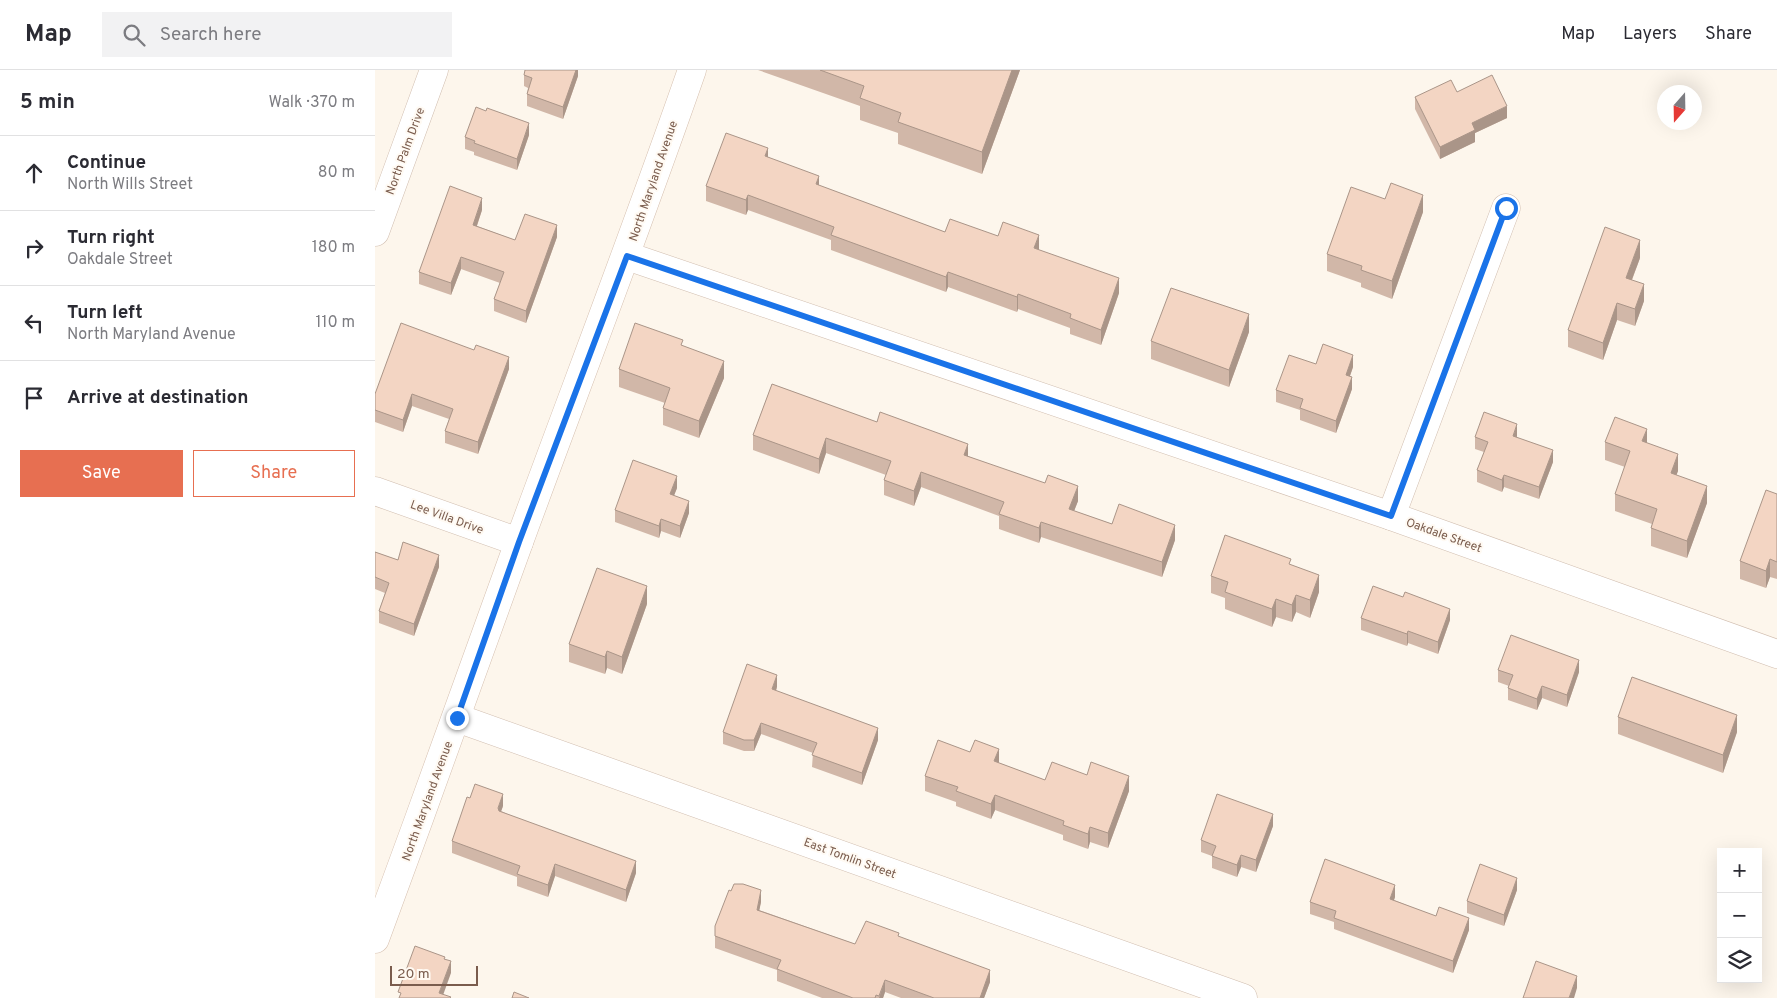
<!DOCTYPE html>
<html lang="en">
<head>
<meta charset="utf-8">
<style>
	body { margin:0; font-family:Overpass,sans-serif; background:#f2f2f3; color:#2b2b33 }
	.controls { position:absolute; right:15px; bottom:15px; display:grid; overflow:hidden; border-radius:0px; box-shadow:0 5px 20px #0002 }
	.controls button { width:45px; height:45px; display:grid; place-items:center; padding:0; border:0; border-bottom:1px solid #e1e1e2; background:#fff; color:#2b2b33; font:25px sans-serif }
	.compass { position:absolute; left:1282px; top:15px; width:45px; height:45px; border-radius:50%; background:#fff; box-shadow:0 5px 20px #0002; rotate:200deg }
	.scale { position:absolute; left:15px; bottom:12px; width:88px; box-sizing:border-box; padding-left:5px; border:2px solid #7a5c4d; border-top:0; font-size:14px; line-height:18px; white-space:nowrap; color:#7a5c4d; -webkit-text-stroke:4px #fffaf3; paint-order:stroke }
	.stop { position:absolute; width:15px; height:15px; margin:-11px; border:4px solid #1a73e8; border-radius:50%; background:#fff }
	.stop.end { background:#1a73e8; border-color:#fff; box-shadow:0 1px 5px #0008 }
	.list { margin:0; padding:0; list-style:none }
	h2 { display:flex; justify-content:space-between; align-items:center; height:65px; margin:0; padding:0 20px; font-size:21px }
	h2 small { font-size:16px; font-weight:400; color:#7c7c81 }
	.list li { display:grid; grid-template-columns:32px 1fr auto; gap:15px; align-items:center; box-sizing:border-box; height:75px; padding:0 20px; border-top:1px solid #e1e1e2 }
	.list b { display:block; font-size:19px; white-space:nowrap }
	.list p { margin:0; font-size:16px; white-space:nowrap; color:#7c7c81 }
	.list em { font-size:16px; font-style:normal; color:#7c7c81 }
	.actions { display:flex; gap:10px; padding:15px 20px }
	.actions a { flex:1; padding:11px 0; border:1px solid #e76f51; border-radius:0px; text-align:center; font-size:18px; color:#e76f51 }
	.actions .main { background:#e76f51; color:#fff }
	.icon { flex:none; width:28px; height:28px; fill:none; stroke:currentColor; stroke-width:2; stroke-linecap:round; stroke-linejoin:round }
	.map { position:relative; flex:none; width:1402px; height:928px; overflow:hidden }
	header { display:flex; align-items:center; gap:30px; box-sizing:border-box; height:70px; padding:0 25px; background:#fff; border-bottom:1px solid #e1e1e2 }
	header strong { font-size:24px }
	nav { display:flex; gap:28px; margin-inline-start:auto; font-size:18px }
	.search { width:350px; height:45px; background:#f2f2f3; display:flex; align-items:center; gap:12px; box-sizing:border-box; padding:0 18px; border-radius:0px; color:#7c7c81; font-size:19px }
	main { display:flex }
	aside { flex:1; background:#fff }
	.map>svg:first-child { display:block }
	.lines { fill:none; stroke-linecap:round; stroke-linejoin:round }
	.street-casing { stroke:#d1beb0; stroke-width:29 }
	.secondary-casing { stroke:#d6c0b0; stroke-width:29 }
	.street { stroke:#fff; stroke-width:28 }
	.secondary { stroke:#fff; stroke-width:28 }
	.wall { fill:#d1b7a8 }
	.shaded-wall { fill:#aa9588 }
	.building { fill:#f3d5c3; stroke:#aa9588 }
	.route { stroke:#1a73e8; stroke-width:6 }
	.labels { text-anchor:middle; stroke-width:4; stroke-linejoin:round; paint-order:stroke }
	.street-label { font-size:12px; fill:#7a5c4d; stroke:#fffaf3 }
</style>
</head>
<body>
<header>
<strong>Map</strong>
<div class="search"><svg class="icon" aria-label="search" viewBox="0 0 24 24"><circle cx="10" cy="10" r="6"/><path d="M15 15l6 6"/></svg>Search here</div>
<nav><a>Map</a><a>Layers</a><a>Share</a></nav>
</header>
<main>
<aside>
<h2>5 min<small>Walk · 370 m</small></h2>
<ul class="list">
<li><svg class="icon" aria-label="ahead" viewBox="0 0 24 24"><path d="M12 20V5M6 11l6-6 6 6"/></svg><div><b>Continue</b><p>North Wills Street</p></div><em>80 m</em></li>
<li><svg class="icon" aria-label="right" viewBox="0 0 24 24"><path d="M7 20v-9h11M14 6l5 5-5 5"/></svg><div><b>Turn right</b><p>Oakdale Street</p></div><em>180 m</em></li>
<li><svg class="icon" aria-label="left" viewBox="0 0 24 24"><path d="M17 20v-9H6M10 6l-5 5 5 5"/></svg><div><b>Turn left</b><p>North Maryland Avenue</p></div><em>110 m</em></li>
<li><svg class="icon" aria-label="arrive" viewBox="0 0 24 24"><path d="M6 21V4h12l-3 4 3 4H6"/></svg><div><b>Arrive at destination</b></div></li>
</ul>
<div class="actions"><a class="main">Save</a><a>Share</a></div>
</aside>
<div class="map">
<svg width="1402" height="928" viewBox="0 0 1402 928">
	<rect width="100%" height="100%" fill="#fdf6ec"/>
	<g class="lines">
		<defs>
			<g id="street">
				<path d="M0,162L59,0"/>
				<path d="M252,186L1016,446L1402,584"/>
				<path d="M0,421L144,472"/>
				<path d="M1016,446L1131,138"/>
				<path d="M82,648L868,928"/>
			</g>
			<path id="secondary" d="M0,869C49,737 96,604 144,472C202,314 262,158 317,0"/>
		</defs>
		<!-- street casing -->
		<use href="#street" class="street-casing"/>
		<!-- secondary casing -->
		<use href="#secondary" class="secondary-casing"/>
		<!-- street -->
		<use href="#street" class="street"/>
		<!-- secondary -->
		<use href="#secondary" class="secondary"/>
	</g>
	<!-- wall -->
	<g class="wall">
		<path d="M203,0V6L188,49L152,36V24L153,18L149,16V5Z"/>
		<path d="M383,0H645L607,104L523,74V63L485,50V36Z"/>
		<path d="M1040,27L1132,48L1100,63V72L1065,89L1040,39Z"/>
		<path d="M154,65L142,100L99,85V82L90,79V67Z"/>
		<path d="M393,87L444,116L570,162L623,166L664,180L744,223L726,275L695,264V258L643,239L642,242L573,217L571,222L456,180V170L373,140L371,145L331,131V116Z"/>
		<path d="M1010,129L1048,142L1017,229L986,217V213L952,201V184Z"/>
		<path d="M107,140L102,156L140,170L182,167L151,253L119,241V229L125,213L86,199L76,225L44,214V202Z"/>
		<path d="M1265,188L1257,210L1269,231L1260,256L1242,250L1228,290L1193,277V260Z"/>
		<path d="M874,262L854,317L776,289V271Z"/>
		<path d="M308,276L349,308L324,368L288,355V338L290,333L244,317V299Z"/>
		<path d="M941,294L978,297L975,306L977,319L961,363L925,350V340L901,332V320Z"/>
		<path d="M134,299L103,384L70,373V361L74,349L37,336L28,362L0,352V324Z"/>
		<path d="M397,314L593,386L703,431L699,441L737,454L800,470L787,507L666,467L664,473L624,459V446L546,417L539,436L509,425V410L511,405L451,383L444,404L378,380V365Z"/>
		<path d="M1142,366V367L1178,392L1164,429L1129,417L1127,422L1102,412V400L1109,382L1100,379V367Z"/>
		<path d="M1230,372L1272,373L1303,401L1301,405L1332,433L1312,488L1276,476V458L1277,454L1240,441V424L1250,397L1230,390Z"/>
		<path d="M302,418L299,425L314,443L305,468L286,461L284,468L240,452V440Z"/>
		<path d="M1402,424V509L1395,507L1391,518L1365,509V491Z"/>
		<path d="M0,482L23,490L64,497L39,566L4,553V541L10,523L0,519Z"/>
		<path d="M916,495L944,522L935,548L921,542L917,552L901,547L897,557L850,539V528L836,523V506Z"/>
		<path d="M272,534L247,604L232,598L230,604L194,592V574Z"/>
		<path d="M986,548L1075,550L1063,584L1033,573L1032,576L986,560Z"/>
		<path d="M1123,600L1204,602L1192,637L1167,628L1162,640L1133,630V618L1134,616L1123,612Z"/>
		<path d="M402,617L401,621L503,670L487,715L437,697L438,683L386,664L379,681H369L348,674V662Z"/>
		<path d="M1243,647L1362,662L1348,703L1243,664Z"/>
		<path d="M595,682L670,710L754,721L733,778L715,772L713,779L688,770V765L620,740L616,749L581,736V732L550,721V706Z"/>
		<path d="M128,736L126,741L261,803L251,832L180,806L173,827L142,816V807L77,783V771Z"/>
		<path d="M898,756L881,802L866,797L862,807L837,798V786L826,782V770Z"/>
		<path d="M1142,820L1129,856L1092,843V831Z"/>
		<path d="M1020,827L1019,830L1094,860L1078,903L959,859V852L935,844V832Z"/>
		<path d="M386,832L384,840L480,874L524,867L615,912L609,928H526L510,922L508,928H447L402,911V900L340,878V856Z"/>
	</g>
	<!-- shaded-wall -->
	<g class="shaded-wall">
		<path d="M201,0H203V6L188,49V37Z"/>
		<path d="M637,0H645L607,104V82Z"/>
		<path d="M1132,36V48L1100,63V72L1065,89V77L1097,53Z"/>
		<path d="M154,53V65L142,100V89Z"/>
		<path d="M393,78V94L390,86Z"/>
		<path d="M444,106V121L441,114Z"/>
		<path d="M373,125V140L371,145V130Z"/>
		<path d="M1048,125V142L1017,229V211Z"/>
		<path d="M107,128V140L98,167V155Z"/>
		<path d="M182,155V167L151,253V241Z"/>
		<path d="M664,165V180L659,178Z"/>
		<path d="M1265,170V188L1251,225V208Z"/>
		<path d="M86,187V199L76,225V213Z"/>
		<path d="M573,202V217L571,222V207Z"/>
		<path d="M744,208V223L726,275V260Z"/>
		<path d="M1269,214V231L1260,256V239Z"/>
		<path d="M643,224V239L642,242V227Z"/>
		<path d="M1242,233V250L1228,290V273Z"/>
		<path d="M874,244V262L854,317V300Z"/>
		<path d="M978,285V297L971,317V305Z"/>
		<path d="M134,287V299L103,384V372Z"/>
		<path d="M349,291V308L324,368V351Z"/>
		<path d="M977,307V319L961,363V351Z"/>
		<path d="M37,324V336L28,362V350Z"/>
		<path d="M1142,354V366L1138,377V366Z"/>
		<path d="M1272,359V376L1267,371Z"/>
		<path d="M451,368V383L444,404V389Z"/>
		<path d="M593,374V389L589,385Z"/>
		<path d="M1178,380V392L1164,429V417Z"/>
		<path d="M1303,384V401L1296,420V403Z"/>
		<path d="M546,402V417L539,436V421Z"/>
		<path d="M1129,405V417L1127,422V410Z"/>
		<path d="M302,406V418L295,436V424Z"/>
		<path d="M703,416V431L694,454V439Z"/>
		<path d="M1332,416V433L1312,488V471Z"/>
		<path d="M314,431V443L305,468V456Z"/>
		<path d="M286,449V461L284,468V456Z"/>
		<path d="M666,452V467L664,473V458Z"/>
		<path d="M800,455V470L787,507V492Z"/>
		<path d="M64,485V497L39,566V554Z"/>
		<path d="M1395,489V507L1391,518V501Z"/>
		<path d="M944,505V522L935,548V530Z"/>
		<path d="M272,516V534L247,604V587Z"/>
		<path d="M921,525V542L917,552V535Z"/>
		<path d="M901,529V547L897,557V539Z"/>
		<path d="M1075,539V550L1063,584V572Z"/>
		<path d="M1033,561V573L1032,576V564Z"/>
		<path d="M232,581V598L230,604V587Z"/>
		<path d="M1204,590V602L1192,637V625Z"/>
		<path d="M402,605V617L397,631V619Z"/>
		<path d="M1167,616V628L1162,640V629Z"/>
		<path d="M1362,645V662L1348,703V685Z"/>
		<path d="M386,653V664L379,681V670Z"/>
		<path d="M503,658V670L487,715V703Z"/>
		<path d="M624,679V694L619,691Z"/>
		<path d="M754,706V721L733,778V763Z"/>
		<path d="M128,724V736L123,750V738Z"/>
		<path d="M620,725V740L616,749V734Z"/>
		<path d="M898,744V756L881,802V790Z"/>
		<path d="M715,757V772L713,779V764Z"/>
		<path d="M866,785V797L862,807V795Z"/>
		<path d="M261,791V803L251,832V820Z"/>
		<path d="M180,794V806L173,827V815Z"/>
		<path d="M1142,808V820L1129,856V845Z"/>
		<path d="M1020,815V827L1015,841V829Z"/>
		<path d="M386,820V832L382,852V840Z"/>
		<path d="M1094,848V860L1078,903V891Z"/>
		<path d="M76,891V903L67,928L64,923Z"/>
		<path d="M615,900V912L609,928H605Z"/>
		<path d="M1202,906V918L1199,928H1194Z"/>
		<path d="M510,910V922L508,928H504Z"/>
	</g>
	<!-- building -->
	<g class="building">
		<path d="M150,0H201L188,37L152,24L157,8L149,5Z"/>
		<path d="M445,0H637L607,82L523,52L526,43L485,28L489,16Z"/>
		<path d="M1117,5L1132,36L1097,53L1100,60L1065,77L1040,27L1076,10L1082,22Z"/>
		<path d="M101,37L111,41L112,38L154,53L142,89L99,73L100,71L90,67Z"/>
		<path d="M351,63L393,78L390,86L444,106L441,114L570,162L575,149L623,166L628,152L664,165L659,178L744,208L726,260L695,248L696,244L643,224L642,227L573,202L571,207L456,165L459,157L373,125L371,130L331,116Z"/>
		<path d="M1016,113L1048,125L1017,211L986,200L987,196L952,184L976,117L1010,129Z"/>
		<path d="M75,116L107,128L98,155L140,170L150,144L182,155L151,241L119,229L129,202L86,187L76,213L44,202Z"/>
		<path d="M1230,157L1265,170L1251,208L1269,214L1260,239L1242,233L1228,273L1193,260Z"/>
		<path d="M796,218L874,244L854,300L776,271Z"/>
		<path d="M26,253L99,280L101,275L134,287L103,372L70,361L78,339L37,324L28,350L0,340V324Z"/>
		<path d="M260,253L308,270L306,275L349,291L324,351L288,338L295,318L244,299Z"/>
		<path d="M948,274L978,285L971,305L977,307L961,351L925,338L928,329L901,320L914,285L941,294Z"/>
		<path d="M397,314L502,352L505,342L593,374L589,385L670,413L673,405L703,416L694,439L737,454L744,434L800,455L787,492L666,452L664,458L624,444L629,432L546,402L539,421L509,410L516,391L451,368L444,389L378,365Z"/>
		<path d="M1109,342L1142,354L1138,366L1178,380L1164,417L1129,405L1127,410L1102,400L1113,372L1100,367Z"/>
		<path d="M1240,347L1272,359L1267,371L1303,384L1296,403L1332,416L1312,471L1276,458L1282,439L1240,424L1255,381L1230,372Z"/>
		<path d="M258,390L302,406L295,424L314,431L305,456L286,449L284,456L240,440Z"/>
		<path d="M1391,420L1402,424V492L1395,489L1391,501L1365,491Z"/>
		<path d="M850,465L916,489L914,494L944,505L935,530L921,525L917,535L901,529L897,539L850,522L853,512L836,506Z"/>
		<path d="M28,472L64,485L39,554L4,541L14,513L0,507V482L23,490Z"/>
		<path d="M222,498L272,516L247,587L232,581L230,587L194,574Z"/>
		<path d="M998,516L1028,527L1030,522L1075,539L1063,572L1033,561L1032,564L986,548Z"/>
		<path d="M1136,565L1204,590L1192,625L1167,616L1162,629L1133,618L1138,605L1123,600Z"/>
		<path d="M372,594L402,605L397,619L503,658L487,703L437,685L442,673L386,653L379,670H369L348,662Z"/>
		<path d="M1257,607L1362,645L1348,685L1243,647Z"/>
		<path d="M563,670L595,682L600,670L624,679L619,691L670,710L677,692L712,705L716,692L754,706L733,763L715,757L713,764L688,755L689,751L620,725L616,734L581,721L583,717L550,706Z"/>
		<path d="M100,714L128,724L123,738L124,741L261,791L251,820L180,794L173,815L142,804L145,796L77,771L92,727L95,728Z"/>
		<path d="M842,724L898,744L881,790L866,785L862,795L837,786L841,776L826,770Z"/>
		<path d="M950,789L1020,815L1015,829L1061,846L1064,837L1094,848L1078,891L959,848L961,841L935,832Z"/>
		<path d="M1105,794L1142,808L1129,845L1092,831Z"/>
		<path d="M359,814H368L386,820L382,840L480,874L491,851L524,863L523,866L615,900L605,928H559L510,910L504,926L501,925L500,928H478L402,899L406,890L340,866V856L354,820L356,821Z"/>
		<path d="M40,876L70,887L69,889L76,891L64,923L76,927L75,928H24L26,923L23,922Z"/>
		<path d="M1161,891L1202,906L1194,928H1148Z"/>
		<path d="M139,922L154,928H137Z"/>
	</g>
	<g class="lines">
		<!-- route -->
		<path class="route" d="M82,648L144,472L252,186L1016,446L1131,138"/>
	</g>
	<g class="labels">
		<!-- street labels -->
		<g class="street-label">
			<text transform="translate(30 81) rotate(-70)" y="4">North Palm Drive</text>
			<text transform="translate(278 111) rotate(-71)" y="4">North Maryland Avenue</text>
			<text transform="translate(72 447) rotate(20)" y="4">Lee Villa Drive</text>
			<text transform="translate(1069 465) rotate(20)" y="4">Oakdale Street</text>
			<text transform="translate(52 731) rotate(-70)" y="4">North Maryland Avenue</text>
			<text transform="translate(475 788) rotate(20)" y="4">East Tomlin Street</text>
		</g>
	</g>
</svg>
<div class="controls">
<button>+</button>
<button>−</button>
<button><svg class="icon" aria-label="layers" viewBox="0 0 24 24"><path d="M12 4l9 5-9 5-9-5zM3 14l9 5 9-5"/></svg></button>
</div>
<svg class="compass" viewBox="-18 -18 36 36"><path d="M0-13l5 13h-10z" fill="#e53935"/><path d="M0 13l5-13h-10z" fill="#7c7c81"/></svg>
<div class="scale">20 m</div>
<div class="stop" style="left:1131px;top:138px"></div>
<div class="stop end" style="left:82px;top:648px"></div>
</div>
</main>
</body>
</html>
